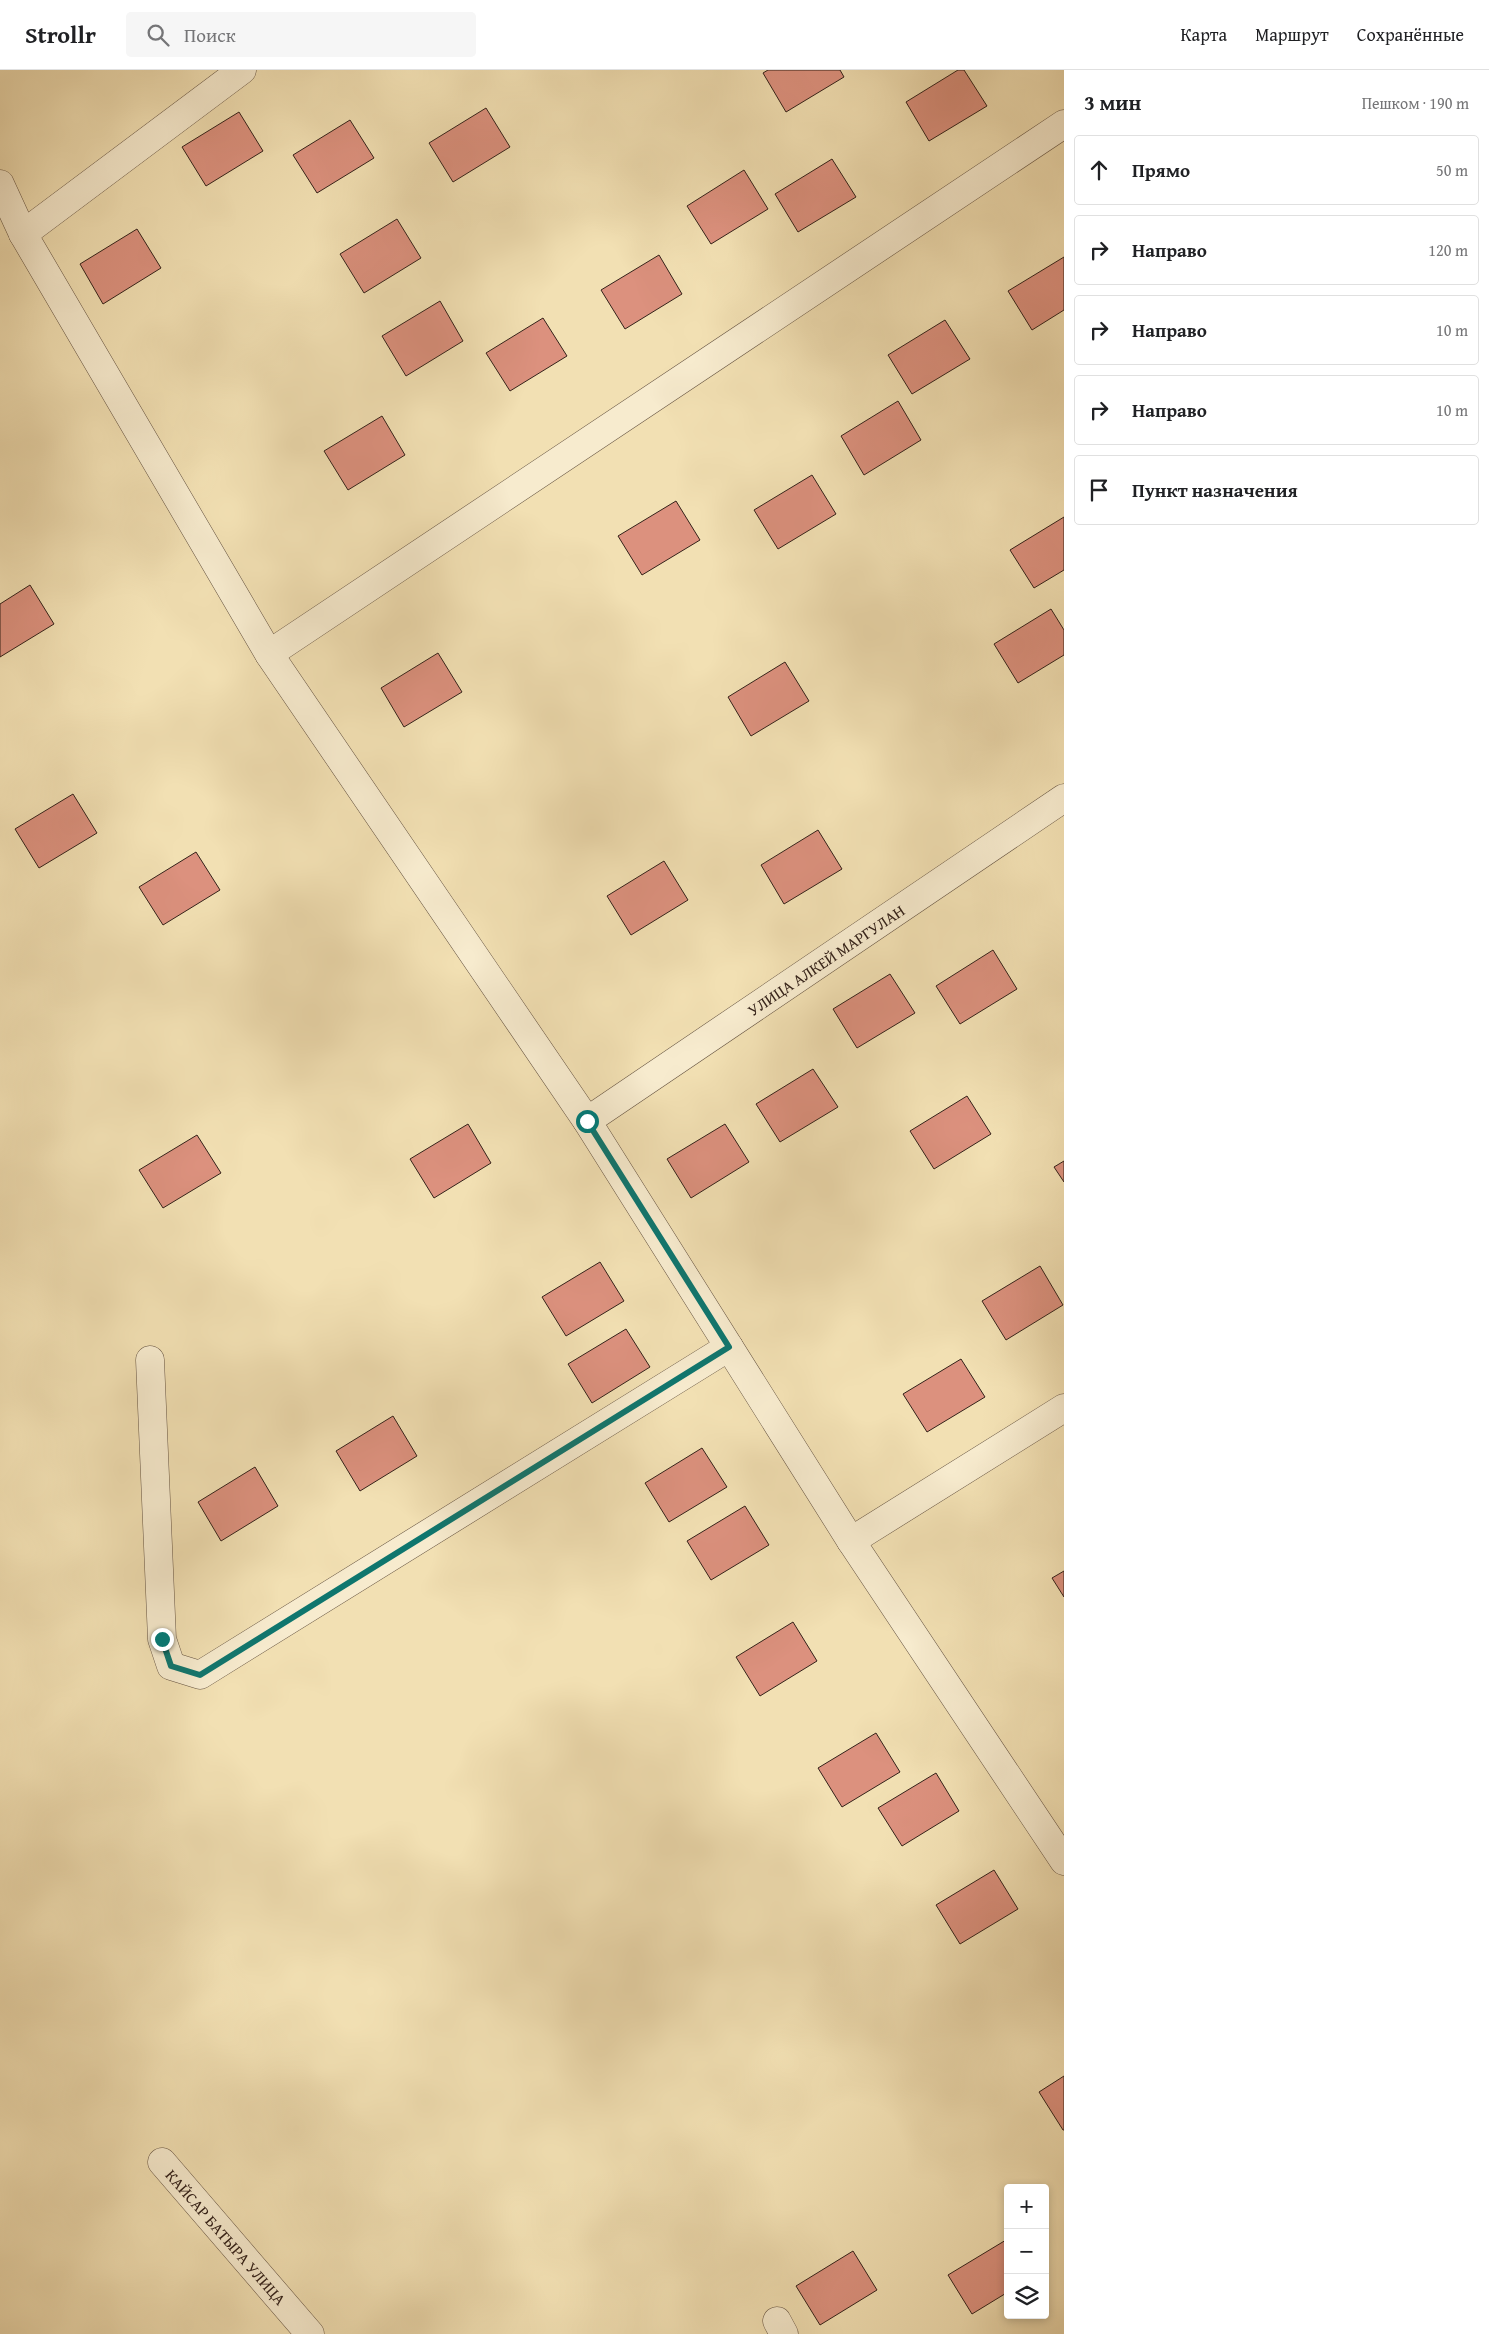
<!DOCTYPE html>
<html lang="ru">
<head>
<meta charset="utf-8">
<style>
	body { margin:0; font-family:"Gentium Book Plus",serif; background:#f6f6f6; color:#202124 }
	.controls { position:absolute; right:15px; bottom:15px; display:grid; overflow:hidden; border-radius:5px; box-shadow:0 2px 8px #0003 }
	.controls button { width:45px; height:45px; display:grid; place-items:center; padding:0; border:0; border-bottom:1px solid #e0e0e0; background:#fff; color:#202124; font:25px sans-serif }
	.stop { position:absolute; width:15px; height:15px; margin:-11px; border:4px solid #0f766e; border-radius:50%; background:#fff }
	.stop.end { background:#0f766e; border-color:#fff; box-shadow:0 1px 5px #0008 }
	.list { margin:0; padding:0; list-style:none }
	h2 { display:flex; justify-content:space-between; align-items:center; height:65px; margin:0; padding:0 20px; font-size:21px }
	h2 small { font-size:16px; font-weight:400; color:#757577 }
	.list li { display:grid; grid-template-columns:32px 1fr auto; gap:15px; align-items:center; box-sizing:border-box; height:70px; margin:0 10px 10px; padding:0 10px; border:1px solid #e0e0e0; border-radius:5px }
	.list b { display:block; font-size:19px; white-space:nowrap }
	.list em { font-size:16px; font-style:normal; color:#757577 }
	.icon { flex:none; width:28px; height:28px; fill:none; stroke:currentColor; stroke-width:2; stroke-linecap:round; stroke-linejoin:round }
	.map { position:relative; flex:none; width:1064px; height:2264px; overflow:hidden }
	header { display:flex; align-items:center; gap:30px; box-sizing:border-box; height:70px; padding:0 25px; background:#fff; border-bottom:1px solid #e0e0e0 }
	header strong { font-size:24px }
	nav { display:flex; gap:28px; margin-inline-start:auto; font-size:18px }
	.search { width:350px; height:45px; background:#f6f6f6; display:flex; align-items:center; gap:12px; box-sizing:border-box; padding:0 18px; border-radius:5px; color:#757577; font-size:19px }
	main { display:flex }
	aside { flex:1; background:#fff }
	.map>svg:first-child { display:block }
	.building { fill:#dc917e; stroke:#34221a }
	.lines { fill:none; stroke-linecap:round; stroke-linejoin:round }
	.minor-casing { stroke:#645240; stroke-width:29 }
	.minor { stroke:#f7ebce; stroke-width:28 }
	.route { stroke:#0f766e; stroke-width:6 }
	.labels { text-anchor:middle; stroke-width:4; stroke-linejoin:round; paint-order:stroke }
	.street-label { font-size:16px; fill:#34221a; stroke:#f7ebce }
</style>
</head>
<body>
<header>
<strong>Strollr</strong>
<div class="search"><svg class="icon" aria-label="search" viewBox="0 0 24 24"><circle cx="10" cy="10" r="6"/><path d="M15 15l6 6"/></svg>Поиск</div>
<nav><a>Карта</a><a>Маршрут</a><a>Сохранённые</a></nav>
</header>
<main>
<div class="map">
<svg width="1064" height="2264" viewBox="0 0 1064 2264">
	<rect width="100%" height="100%" fill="#f2e0b3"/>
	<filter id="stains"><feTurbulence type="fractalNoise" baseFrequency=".004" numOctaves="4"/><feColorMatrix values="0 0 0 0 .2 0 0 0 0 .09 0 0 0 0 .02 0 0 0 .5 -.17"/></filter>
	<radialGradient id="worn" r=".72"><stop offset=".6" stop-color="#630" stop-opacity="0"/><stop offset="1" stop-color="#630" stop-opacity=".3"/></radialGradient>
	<!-- building -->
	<g class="building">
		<path d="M768,0H840L844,7L786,42L763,3Z"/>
		<path d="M958,0H964L987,36L929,71L906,32Z"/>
		<path d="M486,38L510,77L453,112L429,73Z"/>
		<path d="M239,42L263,81L206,116L182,77Z"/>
		<path d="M350,50L374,88L317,123L293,85Z"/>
		<path d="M832,89L856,127L798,162L775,124Z"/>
		<path d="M744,100L768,139L711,174L687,136Z"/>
		<path d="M397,149L421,188L364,223L340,184Z"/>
		<path d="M137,159L161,198L103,234L80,194Z"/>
		<path d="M659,185L682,224L625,259L601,220Z"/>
		<path d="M1064,187V240L1032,260L1008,221Z"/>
		<path d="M440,231L463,271L406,306L382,266Z"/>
		<path d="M543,248L567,286L510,321L486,283Z"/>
		<path d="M945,250L970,289L912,324L888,285Z"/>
		<path d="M898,331L921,370L864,405L841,366Z"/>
		<path d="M382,346L405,385L348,420L324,381Z"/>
		<path d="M812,405L836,444L778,479L754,440Z"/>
		<path d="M676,431L700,470L642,505L618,466Z"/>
		<path d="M1064,447V500L1034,518L1010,480Z"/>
		<path d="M30,515L54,554L0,587V534Z"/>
		<path d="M1051,539L1064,560V585L1018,613L994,574Z"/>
		<path d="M438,583L462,622L404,657L381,618Z"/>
		<path d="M785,592L809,631L751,666L728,627Z"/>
		<path d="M73,724L97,763L39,798L15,759Z"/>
		<path d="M818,760L842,799L784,834L761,795Z"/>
		<path d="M196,782L220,820L163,855L139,817Z"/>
		<path d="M664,791L688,830L631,865L607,826Z"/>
		<path d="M993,880L1017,919L960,954L936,916Z"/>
		<path d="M890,904L915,943L857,978L833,939Z"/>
		<path d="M813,999L838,1037L780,1072L756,1034Z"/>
		<path d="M967,1026L991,1064L934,1099L910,1061Z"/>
		<path d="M468,1054L491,1093L434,1128L410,1089Z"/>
		<path d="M725,1054L749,1092L691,1128L667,1089Z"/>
		<path d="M197,1065L221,1103L163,1138L139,1100Z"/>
		<path d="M1064,1091V1112L1054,1097Z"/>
		<path d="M600,1192L624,1231L566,1266L542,1227Z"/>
		<path d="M1040,1196L1063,1235L1006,1270L982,1231Z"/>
		<path d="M626,1259L650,1297L592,1333L568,1294Z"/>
		<path d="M961,1289L985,1327L927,1362L903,1324Z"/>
		<path d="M393,1346L417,1386L360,1421L336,1381Z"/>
		<path d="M702,1378L727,1417L669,1452L645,1413Z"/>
		<path d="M255,1397L278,1436L221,1471L198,1432Z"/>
		<path d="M745,1436L769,1475L711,1510L687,1471Z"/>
		<path d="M1064,1501V1527L1052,1508Z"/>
		<path d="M793,1552L817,1591L760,1626L736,1587Z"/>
		<path d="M876,1663L900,1702L842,1737L818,1698Z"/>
		<path d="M936,1703L959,1741L902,1776L878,1738Z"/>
		<path d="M994,1800L1018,1839L960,1874L936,1835Z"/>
		<path d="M1064,2006V2060H1063L1039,2022Z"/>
		<path d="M1006,2170L1008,2174V2222L972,2244L948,2205Z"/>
		<path d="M853,2181L877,2220L820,2255L796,2216Z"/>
	</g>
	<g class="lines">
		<defs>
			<g id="minor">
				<path d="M0,114L23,164L269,584L587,1051L851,1471L1064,1791"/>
				<path d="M23,164L242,0"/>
				<path d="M269,584L1064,54"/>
				<path d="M587,1051L1064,728"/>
				<path d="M150,1290L162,1569L171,1596L200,1605L729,1277"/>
				<path d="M851,1471L1064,1338"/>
				<path d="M162,2092L310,2264"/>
				<path d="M777,2251L784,2264"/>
			</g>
		</defs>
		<!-- minor casing -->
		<use href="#minor" class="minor-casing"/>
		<!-- minor -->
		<use href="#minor" class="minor"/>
	</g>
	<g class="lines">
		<!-- route -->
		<path class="route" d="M162,1569L171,1596L200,1605L729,1277L587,1051"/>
	</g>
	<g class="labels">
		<!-- street labels -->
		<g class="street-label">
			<text transform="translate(826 890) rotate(-34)" y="6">УЛИЦА АЛКЕЙ МАРГУЛАН</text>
			<text transform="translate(226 2167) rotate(49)" y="6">КАЙСАР БАТЫРА УЛИЦА</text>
		</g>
	</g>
	<rect width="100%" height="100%" filter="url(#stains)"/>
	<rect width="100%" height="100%" fill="url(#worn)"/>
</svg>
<div class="controls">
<button>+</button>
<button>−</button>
<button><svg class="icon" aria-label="layers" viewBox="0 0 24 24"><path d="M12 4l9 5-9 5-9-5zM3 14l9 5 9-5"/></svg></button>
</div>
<div class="stop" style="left:587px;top:1051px"></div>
<div class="stop end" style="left:162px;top:1569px"></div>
</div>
<aside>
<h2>3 мин<small>Пешком · 190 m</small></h2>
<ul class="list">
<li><svg class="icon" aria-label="ahead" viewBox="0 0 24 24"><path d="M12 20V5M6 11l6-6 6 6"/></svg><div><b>Прямо</b></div><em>50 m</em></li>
<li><svg class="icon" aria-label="right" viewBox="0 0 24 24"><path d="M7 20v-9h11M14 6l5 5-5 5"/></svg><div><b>Направо</b></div><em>120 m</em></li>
<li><svg class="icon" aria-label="right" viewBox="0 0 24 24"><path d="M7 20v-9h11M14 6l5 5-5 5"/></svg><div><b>Направо</b></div><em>10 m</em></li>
<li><svg class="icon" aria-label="right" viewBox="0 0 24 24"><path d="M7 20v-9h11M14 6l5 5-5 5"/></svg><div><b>Направо</b></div><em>10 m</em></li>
<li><svg class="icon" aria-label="arrive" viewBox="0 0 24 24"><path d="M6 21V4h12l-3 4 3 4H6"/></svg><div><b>Пункт назначения</b></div></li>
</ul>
</aside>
</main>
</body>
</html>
